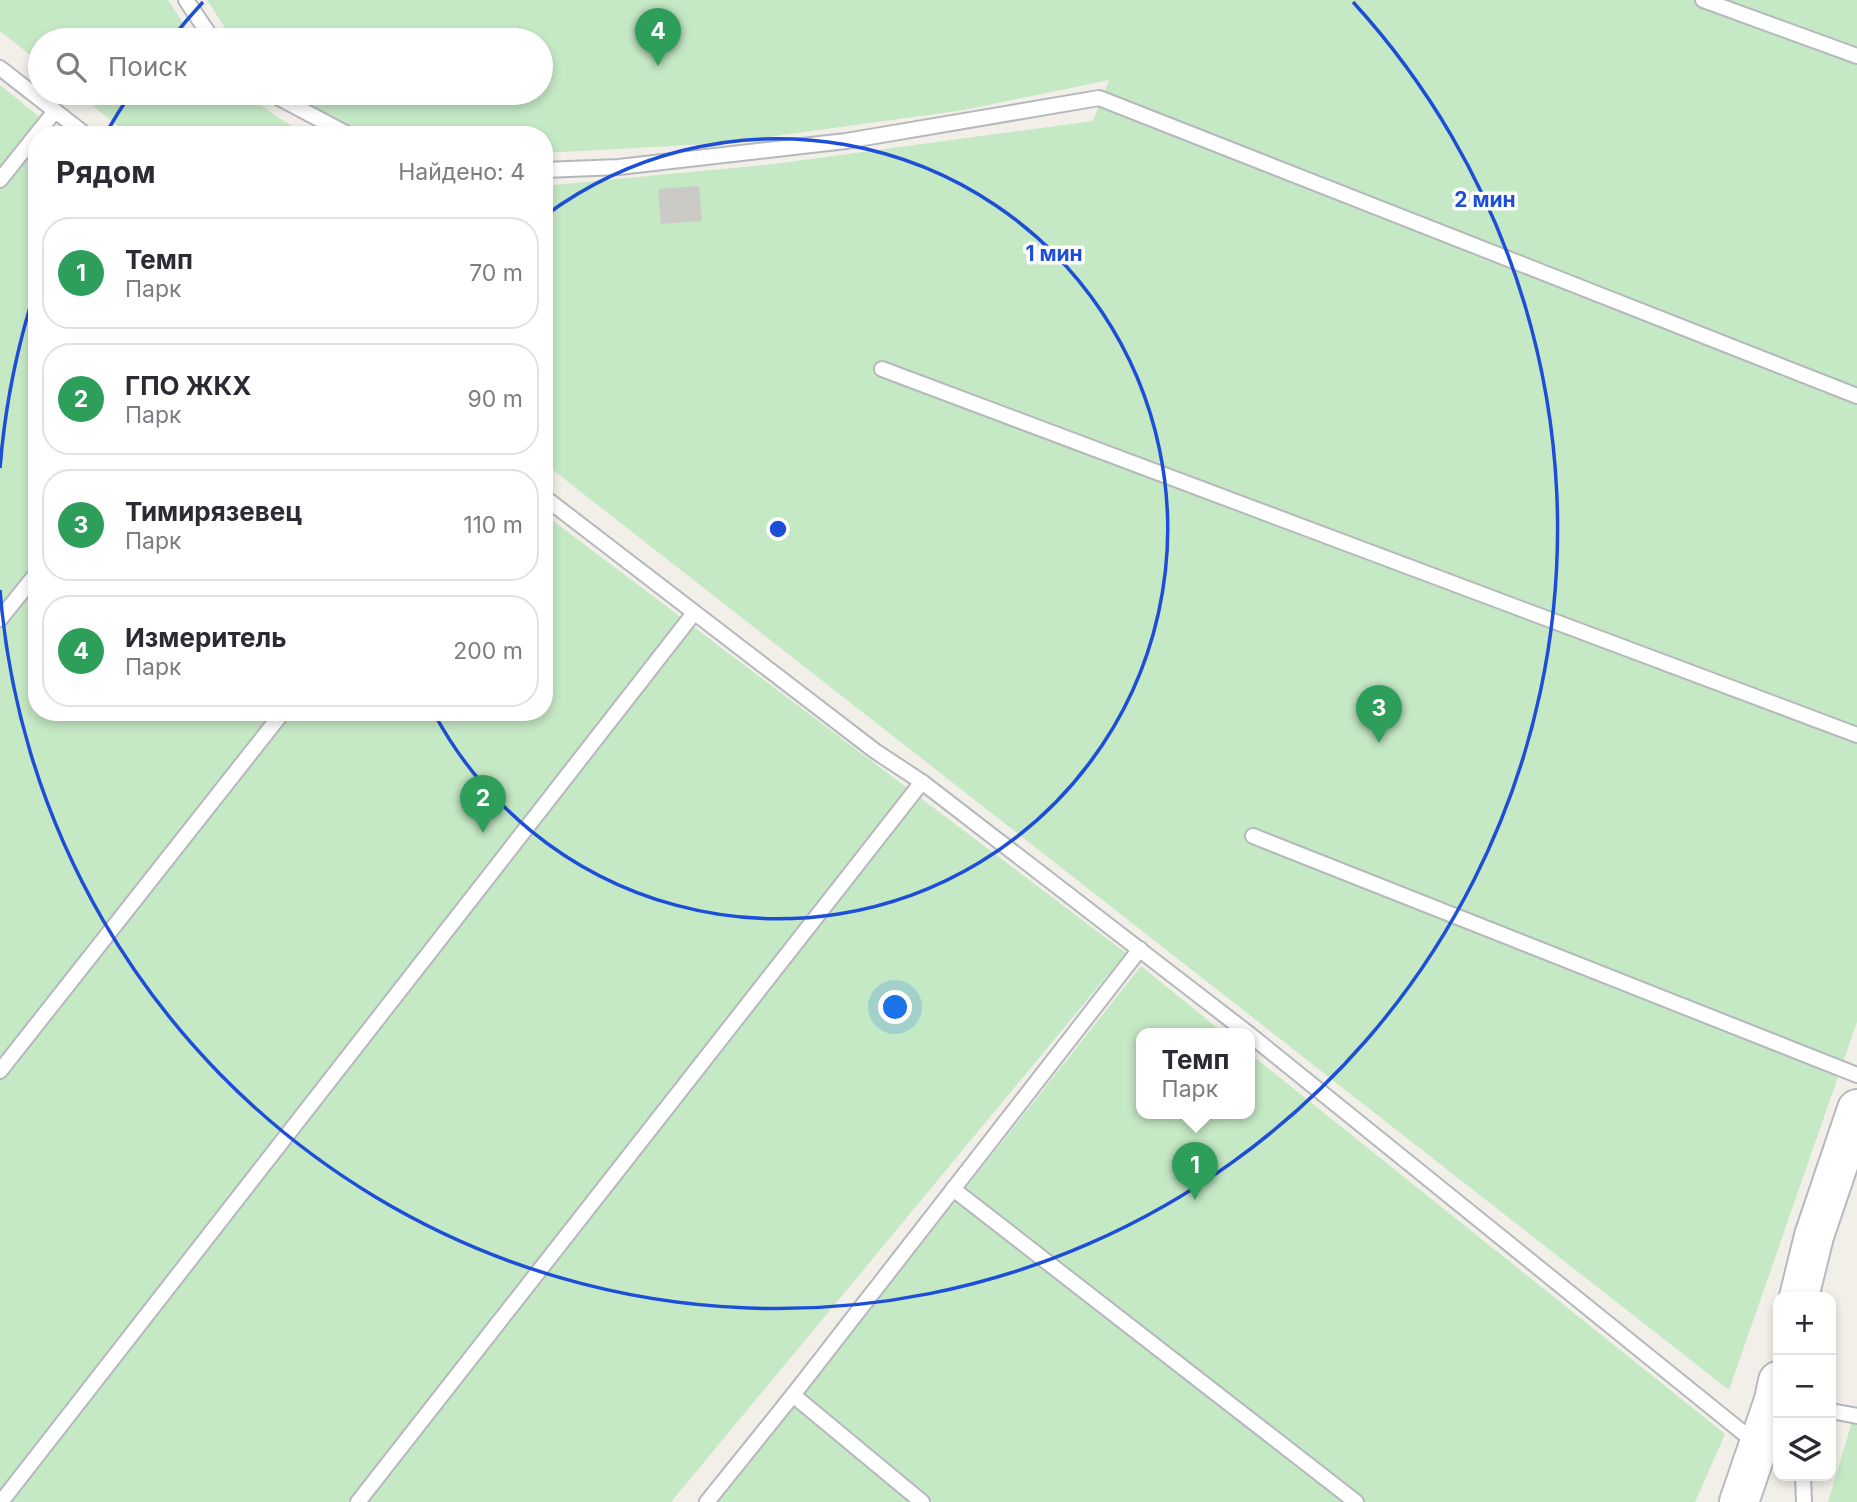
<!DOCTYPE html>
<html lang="ru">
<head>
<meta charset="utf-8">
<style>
	body { margin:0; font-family:Inter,sans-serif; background:#f2f2f3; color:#2b2b33 }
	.controls { position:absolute; right:21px; bottom:21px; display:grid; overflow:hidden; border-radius:14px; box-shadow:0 4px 10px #0003 }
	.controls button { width:63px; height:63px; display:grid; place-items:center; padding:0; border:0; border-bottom:2px solid #e1e1e2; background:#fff; color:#2b2b33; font:35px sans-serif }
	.you { position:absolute; left:896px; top:1008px; width:24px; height:24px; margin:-18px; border:5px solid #fff; border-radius:50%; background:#1a73e8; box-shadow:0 0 0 10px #1a73e833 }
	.badge { display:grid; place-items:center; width:46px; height:46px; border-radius:50%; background:#db2777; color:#fff; font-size:23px; font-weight:700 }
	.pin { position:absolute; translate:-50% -58px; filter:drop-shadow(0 2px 4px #0008) }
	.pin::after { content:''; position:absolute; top:37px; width:24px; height:21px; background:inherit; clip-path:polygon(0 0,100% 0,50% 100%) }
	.popup { position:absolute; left:1136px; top:1028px; width:119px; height:91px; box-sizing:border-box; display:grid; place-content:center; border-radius:14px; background:#fff; filter:drop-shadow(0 2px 5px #0005); font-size:23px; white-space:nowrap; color:#7c7c81 }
	.popup b { font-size:26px; color:#2b2b33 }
	.popup::after { content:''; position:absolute; left:50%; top:100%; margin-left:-14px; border:14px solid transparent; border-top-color:#fff }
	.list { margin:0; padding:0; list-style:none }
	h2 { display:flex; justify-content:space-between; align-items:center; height:91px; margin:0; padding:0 28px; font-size:30px }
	h2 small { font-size:23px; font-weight:400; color:#7c7c81 }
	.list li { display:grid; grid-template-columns:46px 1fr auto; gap:21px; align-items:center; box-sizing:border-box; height:112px; margin:0 14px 14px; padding:0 14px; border:2px solid #e1e1e2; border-radius:28px }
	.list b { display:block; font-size:26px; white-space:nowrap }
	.list p { margin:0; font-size:23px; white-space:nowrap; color:#7c7c81 }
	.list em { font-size:23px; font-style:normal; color:#7c7c81 }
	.icon { flex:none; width:38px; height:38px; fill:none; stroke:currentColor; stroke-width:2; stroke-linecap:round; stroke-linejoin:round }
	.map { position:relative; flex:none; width:1857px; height:1502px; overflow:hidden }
	.search { position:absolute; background:#fff; box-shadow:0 4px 10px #0003; left:28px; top:28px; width:525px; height:77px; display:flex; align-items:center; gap:18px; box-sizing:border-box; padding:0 24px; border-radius:38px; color:#7c7c81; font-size:26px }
	.panel { position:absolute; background:#fff; box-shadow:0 4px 10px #0003; left:28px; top:126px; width:525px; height:595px; border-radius:28px }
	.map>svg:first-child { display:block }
	.green { fill:#c5e8c5 }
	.building { fill:#cccac5 }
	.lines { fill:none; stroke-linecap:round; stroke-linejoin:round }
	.lane-casing { stroke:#b5b8bc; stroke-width:18 }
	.secondary-casing { stroke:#b6babf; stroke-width:42 }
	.lane { stroke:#fff; stroke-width:14 }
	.secondary { stroke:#fff; stroke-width:38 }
	.ring { fill:none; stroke:#1d4ed8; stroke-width:3.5 }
	.centre { fill:#1d4ed8; stroke:#fff; stroke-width:3.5 }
	.ring-label { font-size:21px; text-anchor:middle; font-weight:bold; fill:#1d4ed8; stroke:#fff; stroke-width:7; stroke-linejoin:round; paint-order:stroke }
</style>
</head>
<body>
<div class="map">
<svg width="1857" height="1502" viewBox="0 0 1857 1502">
	<rect width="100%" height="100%" fill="#f1efe8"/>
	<!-- green -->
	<g class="green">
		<path d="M0,0H168L194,40H40V63L0,31Z"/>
		<path d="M207,0H1857V1022L1729,1390L544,463V186L774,164L1093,121L1109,80L964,110L775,136L760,141L544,153V135H357L288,93H541V40H233Z"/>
		<path d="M0,85L62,135H37V712H544V514L1126,953L671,1502H0Z"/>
		<path d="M77,93H242L305,135H129Z"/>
		<path d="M1141,966L1225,1034H1141V1114H1249V1053L1725,1434L1695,1502H718Z"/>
		<path d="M1857,1405V1502H1828Z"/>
	</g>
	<!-- building -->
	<path class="building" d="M699,186L702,221L661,224L658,189Z"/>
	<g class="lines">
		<defs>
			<g id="lane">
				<path d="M186,0L213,40"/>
				<path d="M1703,0L1857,56"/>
				<path d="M0,68L86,135"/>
				<path d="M270,93L349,135"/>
				<path d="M544,170L619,167L846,141L1099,98L1857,396"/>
				<path d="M0,180L55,111"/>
				<path d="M882,369L1857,735"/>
				<path d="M544,497L875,751L922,782L1249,1034"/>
				<path d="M0,619L37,573"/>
				<path d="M1253,836L1857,1075"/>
				<path d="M1249,1034L1757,1444"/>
				<path d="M0,1071L283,712"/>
				<path d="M953,1189L1356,1502"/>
				<path d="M1831,1411L1857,1416"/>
				<path d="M1803,1476L1804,1502"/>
				<path d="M1,1502L694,613"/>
				<path d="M358,1502L922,782"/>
				<path d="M707,1502L793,1395"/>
				<path d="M922,1502L793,1395L1140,949"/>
			</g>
			<g id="secondary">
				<path d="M1799,1297L1814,1236L1857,1109"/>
				<path d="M1739,1502L1774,1400L1778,1381"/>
			</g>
		</defs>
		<!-- lane casing -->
		<use href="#lane" class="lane-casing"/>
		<!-- secondary casing -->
		<use href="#secondary" class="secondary-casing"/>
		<!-- lane -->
		<use href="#lane" class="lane"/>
		<!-- secondary -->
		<use href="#secondary" class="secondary"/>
	</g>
	<!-- distance rings -->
	<g class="ring">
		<path d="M546 215A390 390 0 1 1 435 715"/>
		<path d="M0 468A780 780 0 0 1 36 288M106 133A780 780 0 0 1 131 93M172 38A780 780 0 0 1 203 2M1353 2A780 780 0 1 1 0 590"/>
	</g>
	<circle cx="778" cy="529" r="10" class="centre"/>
	<g class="ring-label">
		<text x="1485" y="207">2 мин</text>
		<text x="1054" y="261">1 мин</text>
	</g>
</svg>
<div class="controls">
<button>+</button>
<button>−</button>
<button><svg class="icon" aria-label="layers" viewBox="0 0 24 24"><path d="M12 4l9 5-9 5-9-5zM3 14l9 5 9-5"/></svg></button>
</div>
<div class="you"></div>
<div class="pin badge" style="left:1195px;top:1200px;background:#2e9e5b">1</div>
<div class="popup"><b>Темп</b>Парк</div>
<div class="pin badge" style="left:483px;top:833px;background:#2e9e5b">2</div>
<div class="pin badge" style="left:1379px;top:743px;background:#2e9e5b">3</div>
<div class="pin badge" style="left:658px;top:66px;background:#2e9e5b">4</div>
<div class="search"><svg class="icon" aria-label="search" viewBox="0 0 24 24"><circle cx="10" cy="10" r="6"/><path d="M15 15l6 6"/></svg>Поиск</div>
<section class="panel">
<h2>Рядом<small>Найдено: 4</small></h2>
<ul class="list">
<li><span class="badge" style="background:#2e9e5b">1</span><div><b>Темп</b><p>Парк</p></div><em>70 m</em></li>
<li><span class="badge" style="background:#2e9e5b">2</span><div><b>ГПО ЖКХ</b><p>Парк</p></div><em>90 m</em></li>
<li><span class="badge" style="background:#2e9e5b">3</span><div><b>Тимирязевец</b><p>Парк</p></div><em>110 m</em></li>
<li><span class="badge" style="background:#2e9e5b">4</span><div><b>Измеритель</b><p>Парк</p></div><em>200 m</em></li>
</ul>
</section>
</div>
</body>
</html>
